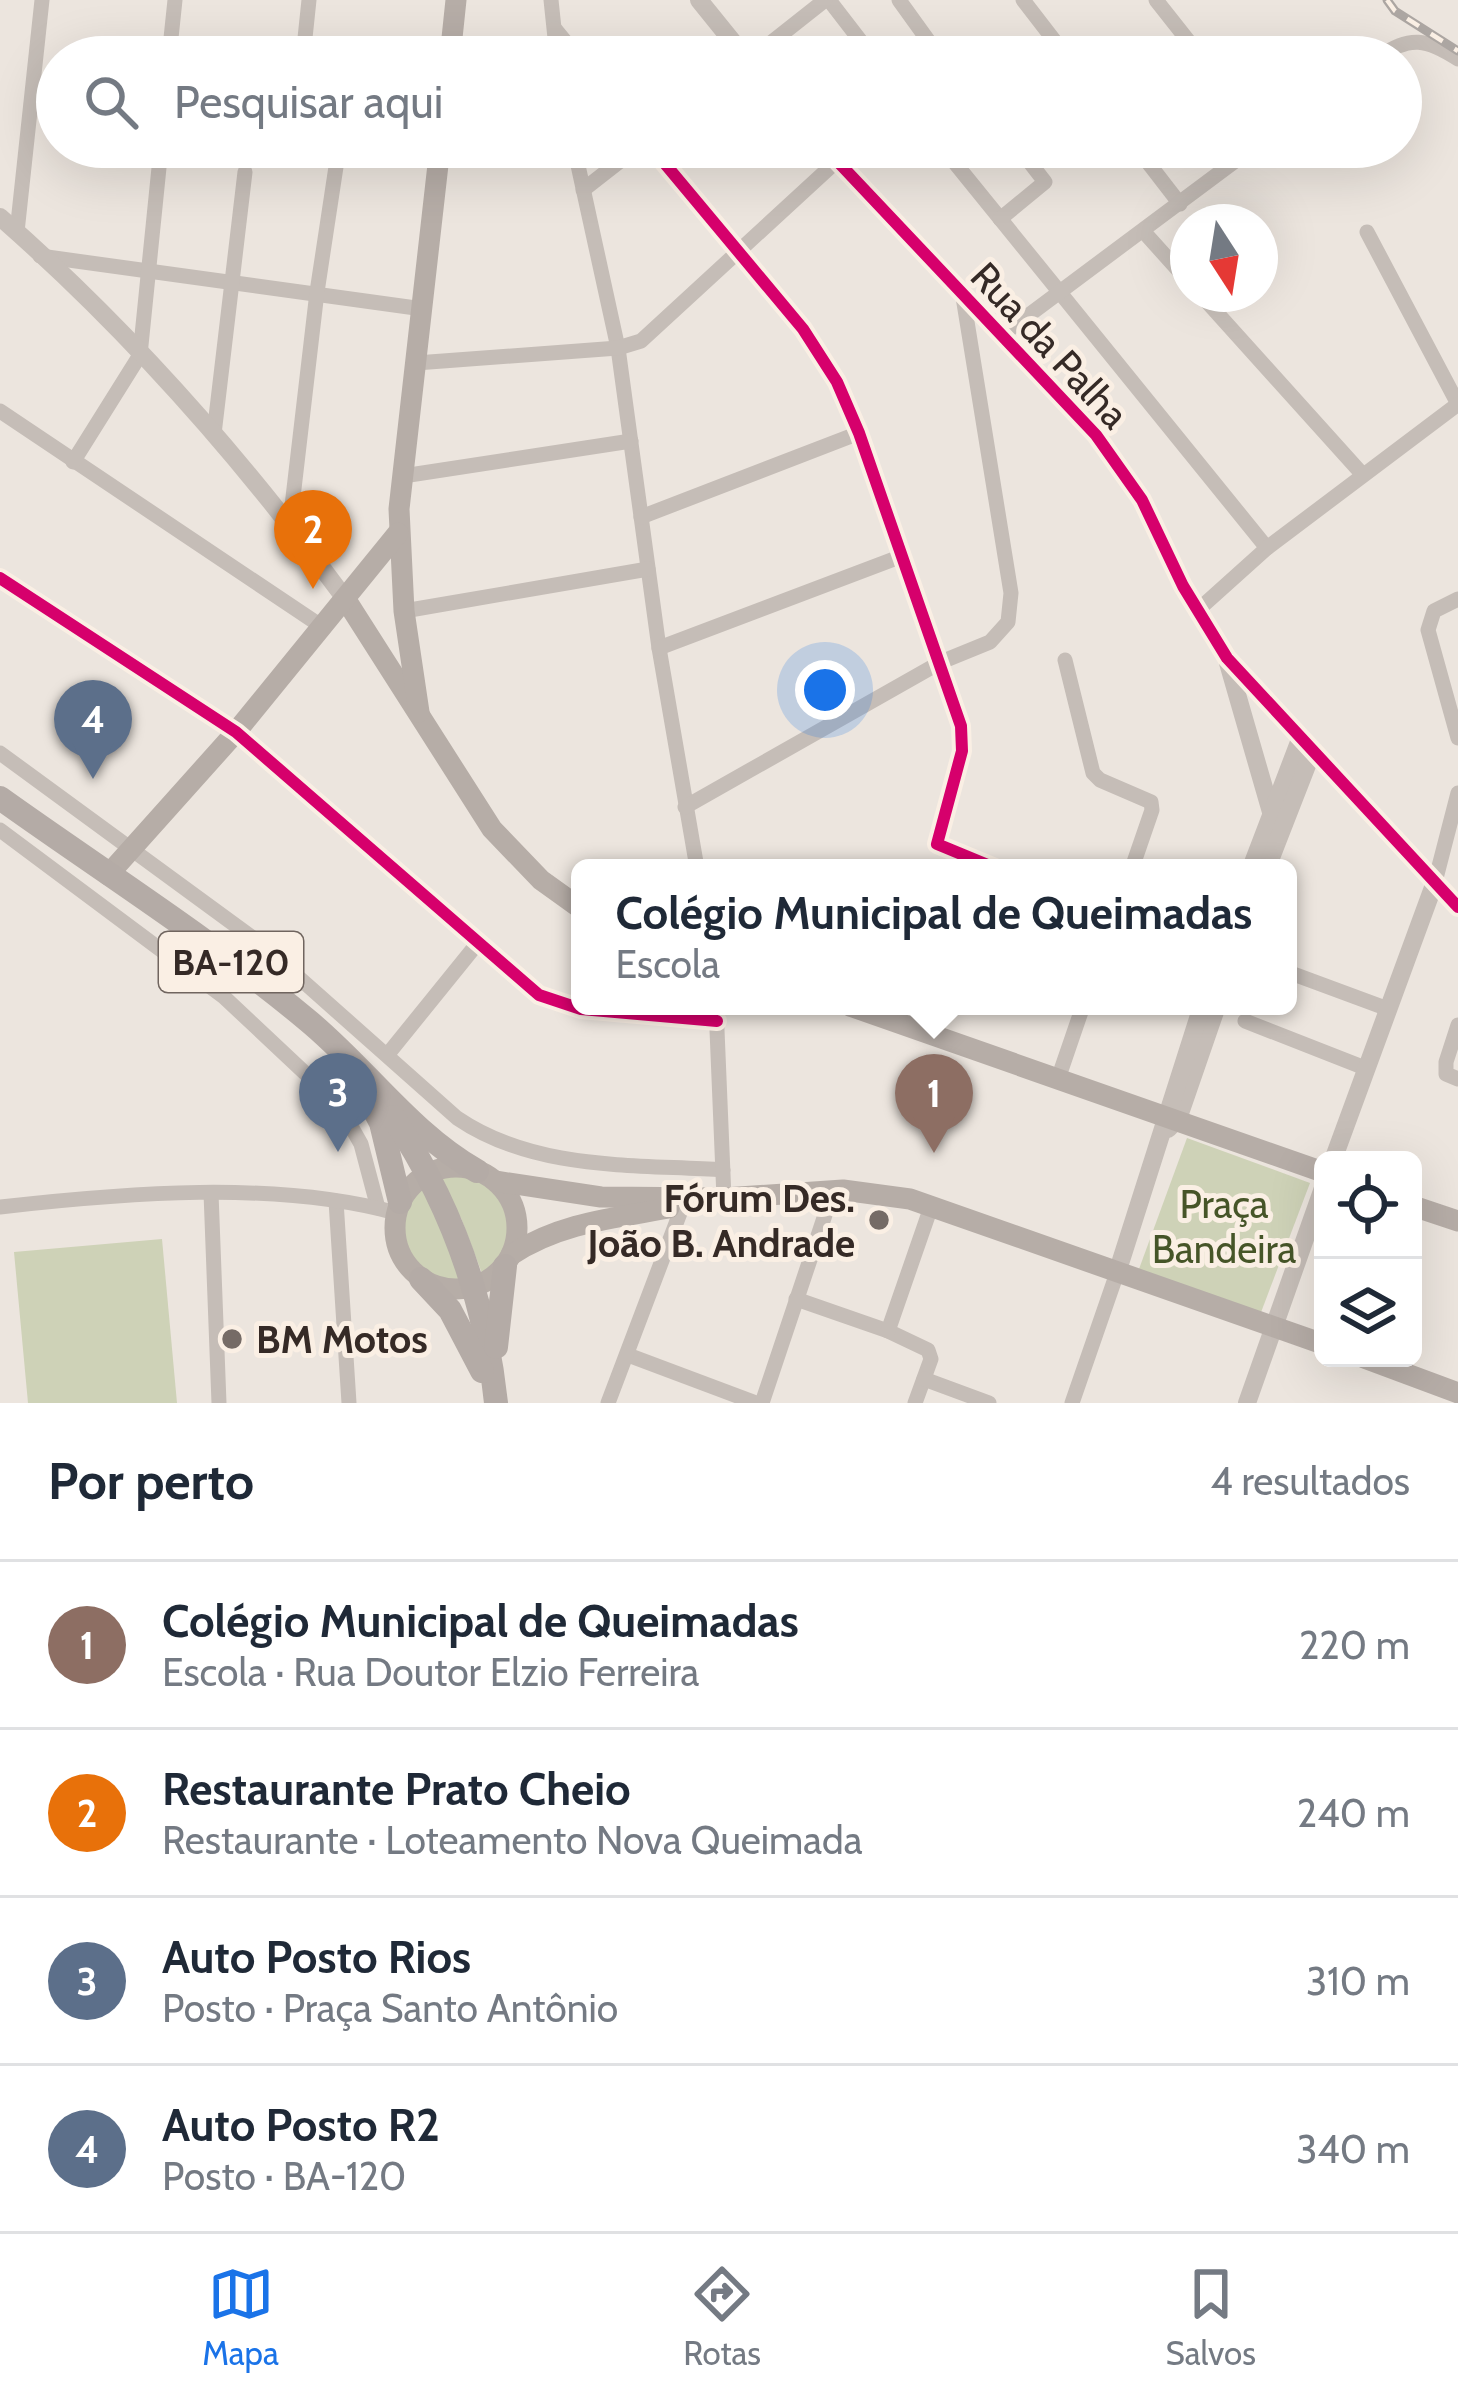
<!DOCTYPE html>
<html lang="pt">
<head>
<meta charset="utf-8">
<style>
	body { margin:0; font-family:Cabin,sans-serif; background:#f6f6f7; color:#1f2937 }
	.controls { position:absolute; right:36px; bottom:36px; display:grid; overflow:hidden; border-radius:18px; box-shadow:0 12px 48px #0002 }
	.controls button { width:108px; height:108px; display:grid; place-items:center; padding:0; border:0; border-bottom:3px solid #e0e1e3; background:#fff; color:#1f2937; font:60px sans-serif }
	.compass { position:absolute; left:1170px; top:204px; width:108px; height:108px; border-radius:50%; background:#fff; box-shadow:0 12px 48px #0002; rotate:168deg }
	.you { position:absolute; left:825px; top:690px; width:42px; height:42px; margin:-30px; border:9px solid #fff; border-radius:50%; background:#1a73e8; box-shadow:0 0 0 18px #1a73e833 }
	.badge { display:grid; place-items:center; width:78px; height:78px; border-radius:50%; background:#1a73e8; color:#fff; font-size:39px; font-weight:700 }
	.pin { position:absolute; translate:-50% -99px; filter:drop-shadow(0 3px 6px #0008) }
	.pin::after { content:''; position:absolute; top:63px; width:42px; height:36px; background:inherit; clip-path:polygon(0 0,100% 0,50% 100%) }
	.popup { position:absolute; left:571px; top:859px; width:726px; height:156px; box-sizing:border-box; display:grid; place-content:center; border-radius:18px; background:#fff; filter:drop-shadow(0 3px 9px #0005); font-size:39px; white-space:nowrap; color:#747a83 }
	.popup b { font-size:45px; color:#1f2937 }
	.popup::after { content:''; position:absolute; left:50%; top:100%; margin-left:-24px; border:24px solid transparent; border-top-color:#fff }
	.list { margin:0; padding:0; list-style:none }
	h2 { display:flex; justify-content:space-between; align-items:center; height:156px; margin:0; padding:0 48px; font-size:51px }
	h2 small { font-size:39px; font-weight:400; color:#747a83 }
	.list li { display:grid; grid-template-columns:78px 1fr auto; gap:36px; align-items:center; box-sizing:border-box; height:168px; padding:0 48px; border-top:3px solid #e0e1e3 }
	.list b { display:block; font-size:45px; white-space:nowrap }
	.list p { margin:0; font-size:39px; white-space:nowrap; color:#747a83 }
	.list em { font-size:39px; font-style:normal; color:#747a83 }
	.icon { flex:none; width:66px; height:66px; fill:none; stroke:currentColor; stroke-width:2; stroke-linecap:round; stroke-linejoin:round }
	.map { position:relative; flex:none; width:1458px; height:1403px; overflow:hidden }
	.search { position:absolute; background:#fff; box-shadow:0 12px 48px #0002; left:36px; right:36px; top:36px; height:132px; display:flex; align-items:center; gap:30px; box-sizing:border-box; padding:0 42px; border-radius:66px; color:#747a83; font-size:45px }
	.sheet { height:828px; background:#fff }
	nav { display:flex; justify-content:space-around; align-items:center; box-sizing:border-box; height:168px; border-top:3px solid #e0e1e3; background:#fff; font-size:33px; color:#747a83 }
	nav a { display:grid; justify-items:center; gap:6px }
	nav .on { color:#1a73e8 }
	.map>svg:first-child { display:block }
	.green { fill:#ced2b7 }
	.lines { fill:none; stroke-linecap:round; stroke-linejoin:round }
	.minor { stroke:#c5bdb7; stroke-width:15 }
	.tertiary { stroke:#c5bdb7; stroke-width:18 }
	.secondary { stroke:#b6ada7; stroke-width:21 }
	.primary { stroke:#b4aba6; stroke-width:24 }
	.rail-casing { stroke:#aca6a2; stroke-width:9 }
	.rail { stroke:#faefe4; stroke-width:4.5; stroke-dasharray:14; stroke-linecap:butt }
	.cycleway-casing { stroke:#faefe4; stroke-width:20 }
	.cycleway { stroke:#d6006c; stroke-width:12 }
	.poi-dot { fill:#756b66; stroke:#faefe4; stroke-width:4.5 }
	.labels { text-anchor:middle; stroke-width:10; stroke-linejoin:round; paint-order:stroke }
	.shield { fill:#faefe4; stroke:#70655f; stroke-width:3 }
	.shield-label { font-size:36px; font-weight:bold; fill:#352a26 }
	.street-label { font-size:39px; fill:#352a26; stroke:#faefe4 }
	.poi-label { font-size:39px; font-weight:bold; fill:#352a26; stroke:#faefe4; text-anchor:end }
	.park-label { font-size:39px; fill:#465528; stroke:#faefe4 }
</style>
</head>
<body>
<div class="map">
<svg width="1458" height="1403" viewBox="0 0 1458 1403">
	<rect width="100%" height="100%" fill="#ece5de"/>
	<!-- green -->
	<g class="green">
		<path d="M1187,1138L1310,1183L1260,1315L1139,1269Z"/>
		<path d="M456,1172C516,1179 529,1241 483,1276L461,1218L435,1176Z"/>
		<path d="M425,1181L466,1282C406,1288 379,1219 425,1181Z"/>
		<path d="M162,1239L177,1403H28L14,1252Z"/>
	</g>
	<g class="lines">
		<!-- minor -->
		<g class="minor">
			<path d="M551,0L557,57"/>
			<path d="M829,0L873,57"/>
			<path d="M899,0L940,57"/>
			<path d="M1023,0L1067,57"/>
			<path d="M1156,0L1201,57"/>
			<path d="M555,29L578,57"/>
			<path d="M169,57L175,0"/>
			<path d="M303,57L309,0"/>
			<path d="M753,57L825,0"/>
			<path d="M1379,57C1410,35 1427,39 1458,59"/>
			<path d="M574,147L618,348L659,648L697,868"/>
			<path d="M651,147L803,329L837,382L859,433L961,726L962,751L937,844L995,868"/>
			<path d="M942,147L1267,548"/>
			<path d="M1136,147L1180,204"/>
			<path d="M583,190L638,147"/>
			<path d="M1000,219L1045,182L1018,147"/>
			<path d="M17,232L42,0"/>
			<path d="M1144,232L1188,281"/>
			<path d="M1367,232L1458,404"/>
			<path d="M40,256L423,309"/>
			<path d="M1200,294L1363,475"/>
			<path d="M1002,335L1254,147"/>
			<path d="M416,363L618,348L641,341L852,147"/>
			<path d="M0,411L324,628"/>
			<path d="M214,434L245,172"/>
			<path d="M73,462L140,355L161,148"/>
			<path d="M403,476L631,441"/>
			<path d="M641,517L859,433"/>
			<path d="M290,523L317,292L339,147"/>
			<path d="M0,578L236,732L539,995L581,1009L717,1021"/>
			<path d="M1458,599L1434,611L1428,630L1458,738"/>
			<path d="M1198,610L1267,548L1458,404"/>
			<path d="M404,611L648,569"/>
			<path d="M659,648L902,556"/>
			<path d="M1065,660L1093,773L1100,780L1151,802L1152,810L1132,868"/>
			<path d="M0,753L261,944L457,1118C535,1171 632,1164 723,1170"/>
			<path d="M685,807L941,662L990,642L1008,622L1011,593L963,297"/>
			<path d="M0,830L224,997L339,1105L361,1144L378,1208"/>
			<path d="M1435,882L1458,793"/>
			<path d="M1288,972L1388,1009"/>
			<path d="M716,1006L724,1198"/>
			<path d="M1245,1021L1365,1068"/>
			<path d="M1458,1025L1446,1062V1074L1458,1079"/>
			<path d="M388,1054L477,944"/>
			<path d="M1058,1079L1083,1006"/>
			<path d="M211,1193L219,1403"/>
			<path d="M336,1201L349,1403"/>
			<path d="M0,1207C124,1193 275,1180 396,1213"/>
			<path d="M796,1299L888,1331L928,1350L931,1359L915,1403"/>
			<path d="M888,1331L931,1207"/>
			<path d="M628,1355L756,1403"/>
			<path d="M924,1379L989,1403"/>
			<path d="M608,1403L683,1205"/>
			<path d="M762,1403L833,1191"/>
			<path d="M1072,1403L1117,1273"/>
		</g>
		<!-- tertiary -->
		<g class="tertiary">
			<path d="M699,0L745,57"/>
			<path d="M824,147L1096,435L1142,500L1183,586L1227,658L1458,907"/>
			<path d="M0,217C129,330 245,462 346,600"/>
			<path d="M1228,663L1271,812"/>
			<path d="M1251,868L1301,737"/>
			<path d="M1267,868L1313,750"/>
			<path d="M1168,1129L1178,1119L1217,1006"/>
			<path d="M1333,1160L1435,882"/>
			<path d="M1117,1273L1202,1006"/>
			<path d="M1247,1403L1323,1188"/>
		</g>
		<!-- secondary -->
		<g class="secondary">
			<path d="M450,57L456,0"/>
			<path d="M346,600L492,829L541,880L580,908"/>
			<path d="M419,712L404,611L399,509L440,147"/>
			<path d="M108,875L236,732L398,533"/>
			<path d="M850,1006L1323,1172"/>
			<circle cx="456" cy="1228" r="61"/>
			<path d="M495,1181L601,1197L724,1198L843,1190L910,1199L1323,1344"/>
			<path d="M1413,1206L1458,1221"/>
			<path d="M511,1255C559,1223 614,1218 669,1208"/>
			<path d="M1364,1358L1458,1393"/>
		</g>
		<!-- primary -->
		<g class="primary">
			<path d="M0,798C102,871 210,939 306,1019C365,1067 410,1133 477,1171"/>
			<path d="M354,1071L381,1123L400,1202"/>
			<path d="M393,1117C451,1204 485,1299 496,1403"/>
			<path d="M421,1279L450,1310L482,1371"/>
			<path d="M496,1347L505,1266"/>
		</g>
		<defs>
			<path id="rail" d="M1387,0L1395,11L1458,51"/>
		</defs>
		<!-- rail casing -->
		<use href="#rail" class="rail-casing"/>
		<!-- rail -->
		<use href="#rail" class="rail"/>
		<defs>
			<g id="cycleway">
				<path d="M651,147L803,329L837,382L859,433L961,726L962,751L937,844L995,868"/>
				<path d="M824,147L1096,435L1142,500L1183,586L1227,658L1458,907"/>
				<path d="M0,578L236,732L539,995L581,1009L717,1021"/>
			</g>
		</defs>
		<!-- cycleway casing -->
		<use href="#cycleway" class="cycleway-casing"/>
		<!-- cycleway -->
		<use href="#cycleway" class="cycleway"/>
	</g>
	<!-- markers -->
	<g class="poi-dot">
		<circle cx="879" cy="1220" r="12"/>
		<circle cx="232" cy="1339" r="12"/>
	</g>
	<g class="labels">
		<!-- shield labels -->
		<rect class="shield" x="159" y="932" width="144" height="60" rx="9"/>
		<g class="shield-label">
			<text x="231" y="975">BA-120</text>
		</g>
		<!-- street labels -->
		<g class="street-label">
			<text transform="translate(1050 345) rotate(47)" y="14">Rua da Palha</text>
		</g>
		<!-- poi labels -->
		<g class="poi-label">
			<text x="855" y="1212">Fórum Des.<tspan x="855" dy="45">João B. Andrade</tspan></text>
			<text x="256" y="1353" text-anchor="start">BM Motos</text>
		</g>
		<!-- park labels -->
		<g class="park-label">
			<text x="1224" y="1218">Praça<tspan x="1224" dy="45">Bandeira</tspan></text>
		</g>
	</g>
</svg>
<div class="controls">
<button><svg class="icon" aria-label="locate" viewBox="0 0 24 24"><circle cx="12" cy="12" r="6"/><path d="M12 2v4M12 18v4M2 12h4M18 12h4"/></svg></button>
<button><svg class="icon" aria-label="layers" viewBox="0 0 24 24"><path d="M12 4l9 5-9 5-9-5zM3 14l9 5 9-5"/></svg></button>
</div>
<svg class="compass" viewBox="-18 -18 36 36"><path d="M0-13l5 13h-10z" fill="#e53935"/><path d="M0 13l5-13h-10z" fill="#747a83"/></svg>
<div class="you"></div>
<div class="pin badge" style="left:934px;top:1153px;background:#8d6e63">1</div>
<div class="popup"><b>Colégio Municipal de Queimadas</b>Escola</div>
<div class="pin badge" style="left:313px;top:589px;background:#e8710a">2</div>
<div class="pin badge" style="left:338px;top:1152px;background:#5c6f8a">3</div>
<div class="pin badge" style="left:93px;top:779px;background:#5c6f8a">4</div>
<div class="search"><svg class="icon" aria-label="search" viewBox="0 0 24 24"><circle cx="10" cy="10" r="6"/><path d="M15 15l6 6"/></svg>Pesquisar aqui</div>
</div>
<section class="sheet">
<h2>Por perto<small>4 resultados</small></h2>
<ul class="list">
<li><span class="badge" style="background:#8d6e63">1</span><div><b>Colégio Municipal de Queimadas</b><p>Escola · Rua Doutor Elzio Ferreira</p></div><em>220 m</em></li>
<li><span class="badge" style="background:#e8710a">2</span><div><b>Restaurante Prato Cheio</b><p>Restaurante · Loteamento Nova Queimada</p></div><em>240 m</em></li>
<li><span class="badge" style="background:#5c6f8a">3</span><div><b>Auto Posto Rios</b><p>Posto · Praça Santo Antônio</p></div><em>310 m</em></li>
<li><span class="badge" style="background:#5c6f8a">4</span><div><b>Auto Posto R2</b><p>Posto · BA-120</p></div><em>340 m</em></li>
</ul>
</section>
<nav>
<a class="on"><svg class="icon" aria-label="map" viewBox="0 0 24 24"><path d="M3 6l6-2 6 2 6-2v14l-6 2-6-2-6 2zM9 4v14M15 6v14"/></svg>Mapa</a>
<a><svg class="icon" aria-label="directions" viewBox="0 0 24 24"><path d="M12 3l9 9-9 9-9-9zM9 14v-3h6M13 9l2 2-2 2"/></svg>Rotas</a>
<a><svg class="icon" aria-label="saved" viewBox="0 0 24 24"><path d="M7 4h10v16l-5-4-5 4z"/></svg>Salvos</a>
</nav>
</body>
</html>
